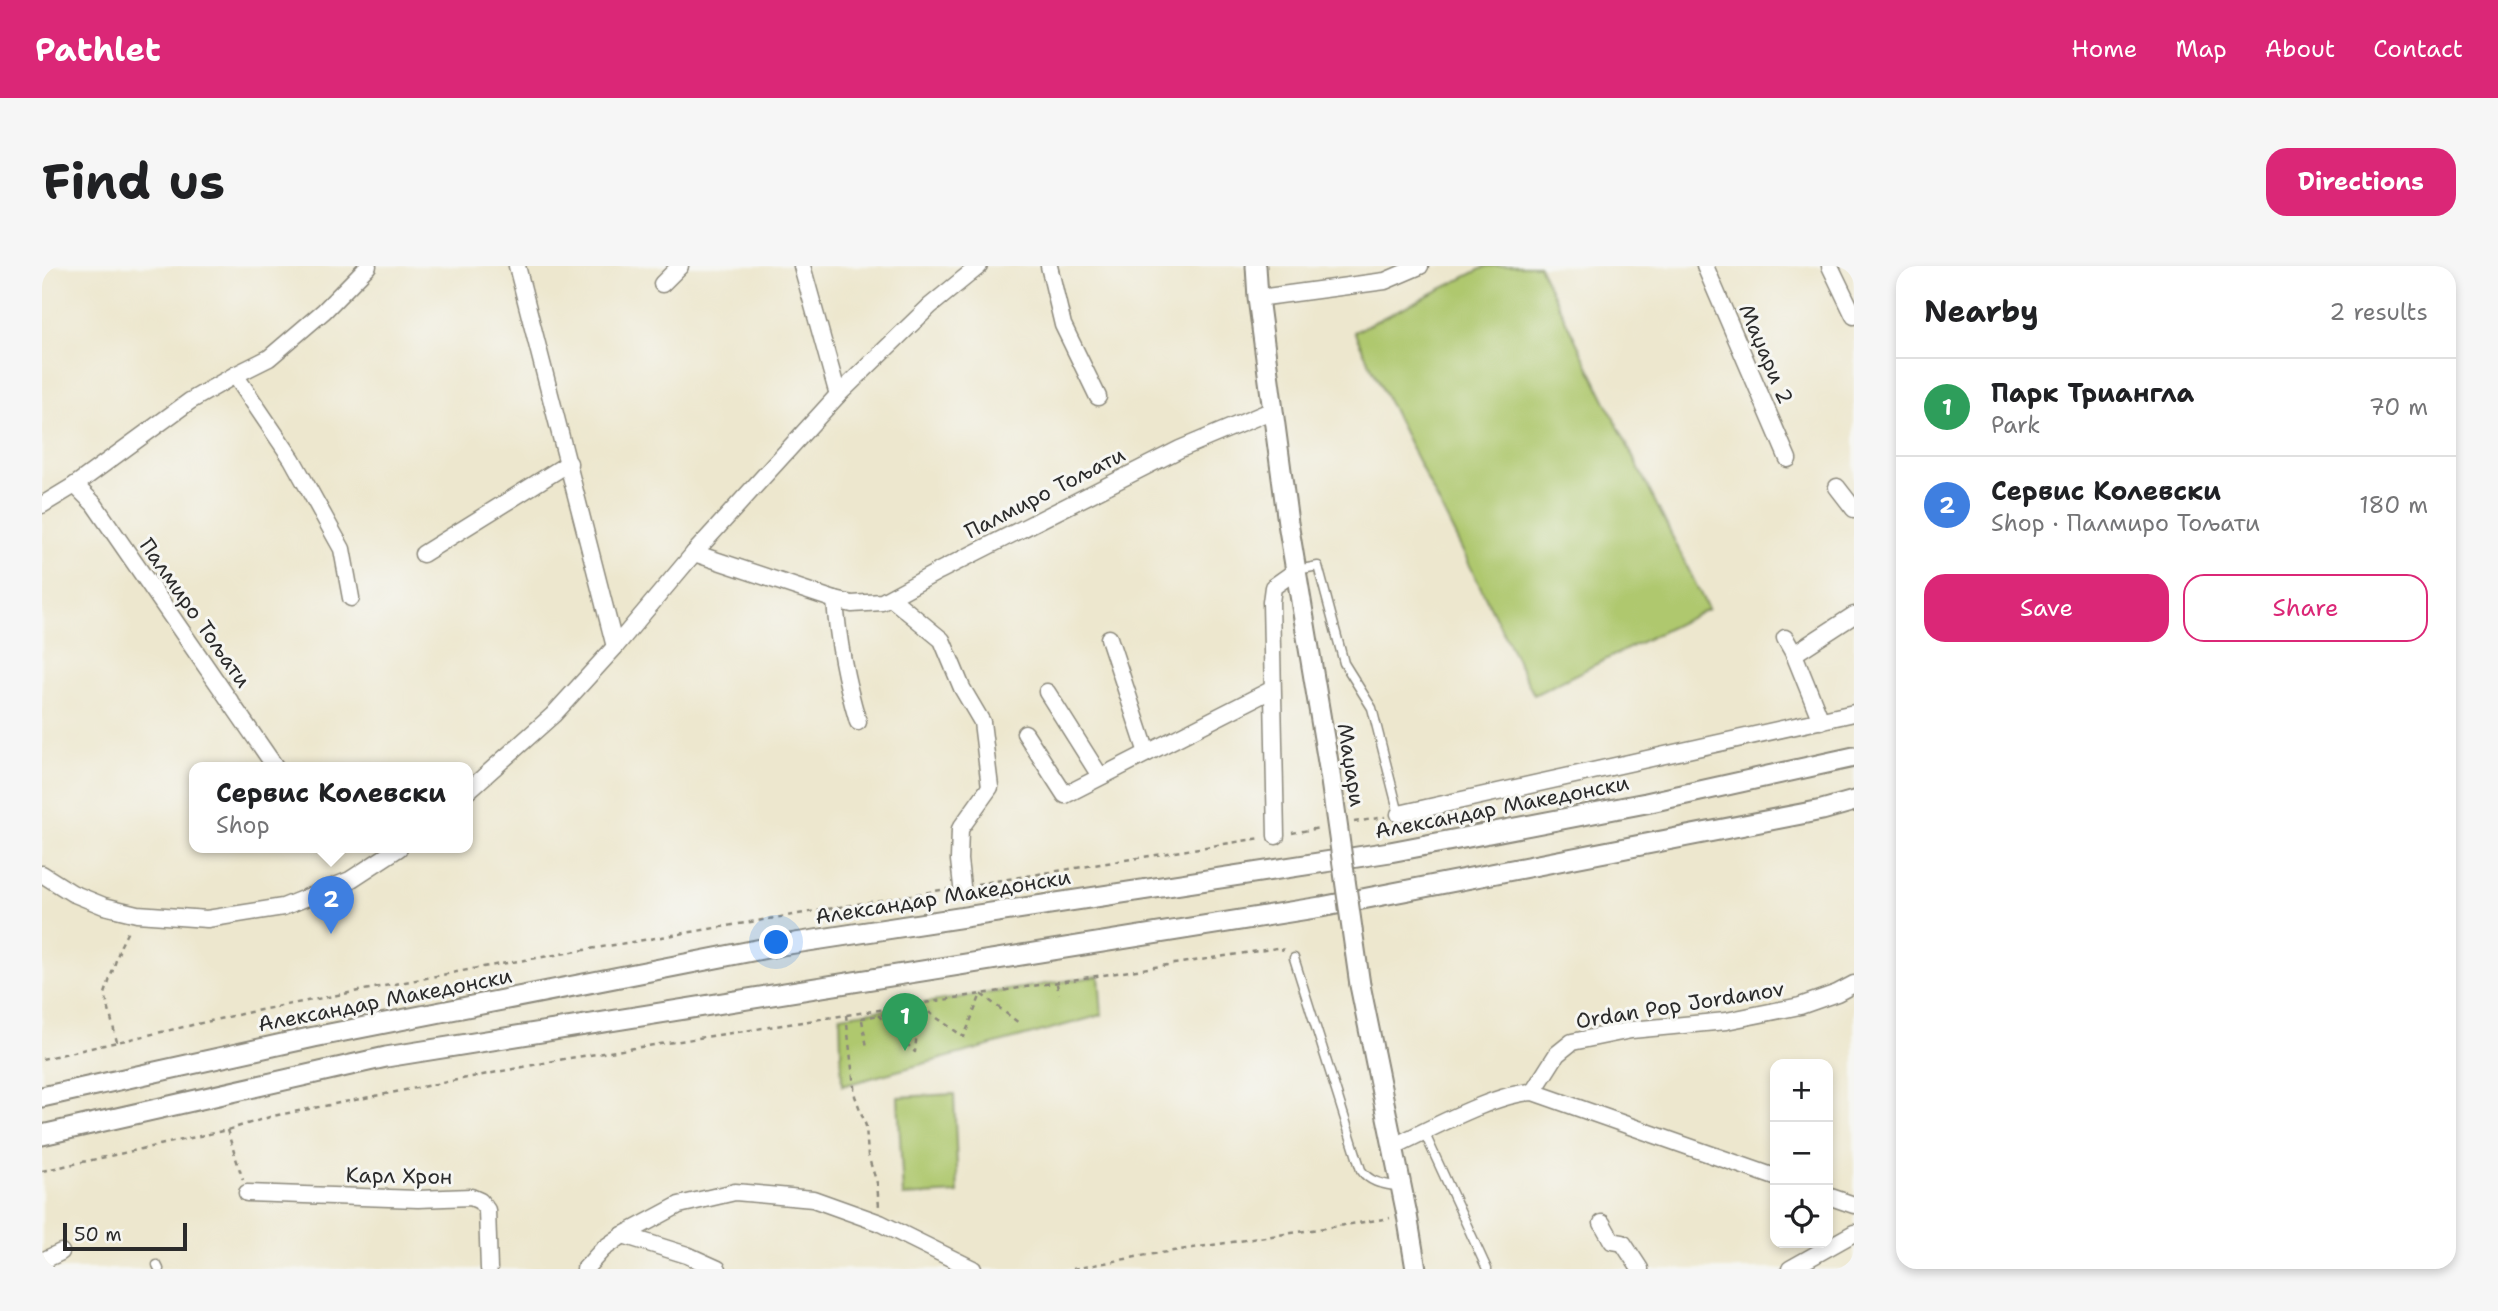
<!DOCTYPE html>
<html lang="en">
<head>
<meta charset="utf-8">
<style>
	body { margin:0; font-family:"Shantell Sans",sans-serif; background:#f6f6f6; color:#202124 }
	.controls { position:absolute; right:21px; bottom:21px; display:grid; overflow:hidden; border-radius:14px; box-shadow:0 4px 10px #0003 }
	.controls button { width:63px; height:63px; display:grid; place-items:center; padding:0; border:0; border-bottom:2px solid #e0e0e0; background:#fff; color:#202124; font:35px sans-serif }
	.scale { position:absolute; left:21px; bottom:18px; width:124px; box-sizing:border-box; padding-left:7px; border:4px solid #2b2b2b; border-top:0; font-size:19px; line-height:24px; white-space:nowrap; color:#2b2b2b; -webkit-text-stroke:5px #f6f6f2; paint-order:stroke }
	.you { position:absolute; left:735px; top:677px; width:24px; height:24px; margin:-18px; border:5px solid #fff; border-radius:50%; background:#1a73e8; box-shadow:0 0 0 10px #1a73e833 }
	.badge { display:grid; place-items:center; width:46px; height:46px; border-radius:50%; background:#db2777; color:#fff; font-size:23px; font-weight:700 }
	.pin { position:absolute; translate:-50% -58px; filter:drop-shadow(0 2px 4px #0008) }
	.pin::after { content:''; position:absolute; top:37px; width:24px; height:21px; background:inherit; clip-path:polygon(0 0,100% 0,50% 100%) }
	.popup { position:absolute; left:147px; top:496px; width:284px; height:91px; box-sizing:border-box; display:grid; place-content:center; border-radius:14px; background:#fff; filter:drop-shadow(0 2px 5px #0005); font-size:23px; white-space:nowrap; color:#757577 }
	.popup b { font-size:26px; color:#202124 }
	.popup::after { content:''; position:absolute; left:50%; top:100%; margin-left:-14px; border:14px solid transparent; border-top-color:#fff }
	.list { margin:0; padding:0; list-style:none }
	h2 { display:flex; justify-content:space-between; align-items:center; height:91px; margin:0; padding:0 28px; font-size:30px }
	h2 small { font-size:23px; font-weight:400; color:#757577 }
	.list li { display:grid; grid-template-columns:46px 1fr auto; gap:21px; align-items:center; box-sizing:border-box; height:98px; padding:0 28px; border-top:2px solid #e0e0e0 }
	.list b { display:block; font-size:26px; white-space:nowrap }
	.list p { margin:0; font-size:23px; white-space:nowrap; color:#757577 }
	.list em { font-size:23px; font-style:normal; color:#757577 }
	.actions { display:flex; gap:14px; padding:21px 28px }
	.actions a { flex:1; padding:16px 0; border:2px solid #db2777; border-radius:21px; text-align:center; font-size:24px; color:#db2777 }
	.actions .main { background:#db2777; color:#fff }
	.icon { flex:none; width:38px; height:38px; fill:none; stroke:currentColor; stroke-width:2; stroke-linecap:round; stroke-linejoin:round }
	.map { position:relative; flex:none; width:1812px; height:1003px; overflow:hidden; border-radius:21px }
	header { display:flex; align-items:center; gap:42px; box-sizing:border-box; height:98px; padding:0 35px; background:#db2777; color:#fff }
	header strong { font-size:33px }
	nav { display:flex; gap:38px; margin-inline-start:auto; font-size:24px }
	.intro { display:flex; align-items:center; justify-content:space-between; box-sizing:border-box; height:168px; padding:0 42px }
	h1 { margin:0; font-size:49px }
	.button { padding:18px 32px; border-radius:21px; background:#db2777; color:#fff; font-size:24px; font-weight:700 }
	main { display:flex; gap:42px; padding:0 42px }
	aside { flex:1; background:#fff; border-radius:21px; box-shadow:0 4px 10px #0003 }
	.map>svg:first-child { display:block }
	.green { fill:#afc86e; stroke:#6d7a4c; stroke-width:2 }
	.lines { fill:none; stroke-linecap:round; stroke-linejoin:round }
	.service-casing { stroke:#8c897c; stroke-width:11 }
	.minor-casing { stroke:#8c897c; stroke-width:19 }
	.tertiary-casing { stroke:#8c897c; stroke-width:23 }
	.path { stroke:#8c897c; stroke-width:2.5; stroke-dasharray:5 5; stroke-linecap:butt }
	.service { stroke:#fff; stroke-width:8 }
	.minor { stroke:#fff; stroke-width:16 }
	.tertiary { stroke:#fff; stroke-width:19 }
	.tertiary-bridge-casing { stroke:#8c897c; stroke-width:23; stroke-linecap:butt }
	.tertiary-bridge { stroke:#fff; stroke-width:19 }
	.labels { text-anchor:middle; stroke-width:6; stroke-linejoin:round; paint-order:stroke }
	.street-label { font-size:21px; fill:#2b2b2b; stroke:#f6f6f2 }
</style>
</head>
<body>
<header>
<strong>Pathlet</strong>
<nav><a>Home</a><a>Map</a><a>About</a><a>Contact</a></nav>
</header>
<div class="intro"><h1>Find us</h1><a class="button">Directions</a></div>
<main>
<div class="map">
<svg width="1812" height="1003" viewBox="0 0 1812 1003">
	<rect width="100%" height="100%" fill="#f6f6f2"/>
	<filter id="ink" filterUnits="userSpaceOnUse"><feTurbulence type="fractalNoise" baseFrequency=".0143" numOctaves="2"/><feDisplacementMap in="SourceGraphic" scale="14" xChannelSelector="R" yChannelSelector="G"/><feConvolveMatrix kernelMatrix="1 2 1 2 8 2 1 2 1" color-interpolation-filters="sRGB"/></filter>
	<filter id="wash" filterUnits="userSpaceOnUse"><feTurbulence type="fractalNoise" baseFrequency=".00686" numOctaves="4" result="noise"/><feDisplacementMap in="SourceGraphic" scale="28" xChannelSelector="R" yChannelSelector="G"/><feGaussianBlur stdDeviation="1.57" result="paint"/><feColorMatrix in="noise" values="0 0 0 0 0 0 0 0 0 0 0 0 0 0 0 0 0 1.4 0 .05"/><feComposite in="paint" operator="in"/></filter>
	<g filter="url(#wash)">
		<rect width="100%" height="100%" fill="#ede7ce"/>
		<!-- green -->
		<g class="green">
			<path d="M1445,0H1497L1666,343L1492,429L1312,66Z"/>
			<path d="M1057,710L1060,749L800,820L798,750Z"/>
			<path d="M912,828L916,927L861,930L856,831Z"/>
		</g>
	</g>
	<g filter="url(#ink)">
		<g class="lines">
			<defs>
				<g id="service">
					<path d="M1255,304L1276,300L1302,397L1330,442L1357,548"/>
					<path d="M1252,692L1319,904C1329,918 1343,918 1359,921"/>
					<path d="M1382,866L1445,1003"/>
					<path d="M115,999L117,1003"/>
				</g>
				<g id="minor">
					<path d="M475,0L573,381"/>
					<path d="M760,0L796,129"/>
					<path d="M1007,0L1021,59L1056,131"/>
					<path d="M1663,0L1746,193"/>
					<path d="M1788,0L1812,50"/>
					<path d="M620,18L638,0"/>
					<path d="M1216,32L1343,15L1378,0"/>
					<path d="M193,109L250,193L300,283L309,332"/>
					<path d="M33,219L52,238L234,502"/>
					<path d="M1795,221L1812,243"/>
					<path d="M0,239L33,219L148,135L193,109L227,92L282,45L326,0"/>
					<path d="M652,287L793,334L810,338L840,336L897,305L1138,183L1231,144"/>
					<path d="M381,288L527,197"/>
					<path d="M849,332L900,374L920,422L940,456L948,521L918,563L917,594L920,620"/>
					<path d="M793,334C796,376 804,416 816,456"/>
					<path d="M1067,372L1105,487"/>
					<path d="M1743,372L1752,388L1812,349"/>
					<path d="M1752,388L1779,455"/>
					<path d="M1005,426L1058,510"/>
					<path d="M983,467L1023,529L1229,424"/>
					<path d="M426,525L511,449L573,381L652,287L796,129L888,40L937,0"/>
					<path d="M1357,548L1812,447"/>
					<path d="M1234,570L1229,336L1231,321L1255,304"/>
					<path d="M0,608L30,627L62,640L95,648L165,653L241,641L308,614L357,582"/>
					<path d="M1491,826L1515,788L1530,776L1589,764L1684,755L1758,740L1795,727L1812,718"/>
					<path d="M1350,881C1387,864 1453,827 1491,826L1733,911"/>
					<path d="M205,927L376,933L429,931L438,935L445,944L447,1003"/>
					<path d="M1786,930L1812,939"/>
					<path d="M1560,957L1570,975L1581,977L1598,1003"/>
					<path d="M581,969L645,989L676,1003"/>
					<path d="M0,995L19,986"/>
					<path d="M543,1003L561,983L581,969L637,939L693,926L771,933L838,957L931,1003"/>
					<path d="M1748,1003L1812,967"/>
				</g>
				<g id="tertiary">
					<path d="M1214,0L1216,32L1246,257L1288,508"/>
					<path d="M1318,719L1365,949L1374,1003"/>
					<path d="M0,831L272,771L740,679L1348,586L1604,537L1812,491"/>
					<path d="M0,869L344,791L1279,641L1780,544L1812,535"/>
				</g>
			</defs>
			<!-- service casing -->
			<use href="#service" class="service-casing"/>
			<!-- minor casing -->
			<use href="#minor" class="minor-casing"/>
			<!-- tertiary casing -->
			<use href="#tertiary" class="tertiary-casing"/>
			<!-- path -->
			<g class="path">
				<path d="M1312,556L1343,551"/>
				<path d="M1250,567L1278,562"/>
				<path d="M935,618L1219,572"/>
				<path d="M1015,718L1017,728"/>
				<path d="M804,749L813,830L824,860L826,890L835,917L837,941"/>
				<path d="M836,749L873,786L877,744"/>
				<path d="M819,752L881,742L922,771L939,728L977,757"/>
				<path d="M820,754L825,781"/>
				<path d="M75,776L63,728L79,679L87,663"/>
				<path d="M0,793L208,746L441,701L905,623"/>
				<path d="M185,864L201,914"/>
				<path d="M0,905L185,864L231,850L522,793L1235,682L1242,684"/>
				<path d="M1031,1003L1099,990L1348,952"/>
			</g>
			<!-- service -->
			<use href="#service" class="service"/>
			<!-- minor -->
			<use href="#minor" class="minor"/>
			<!-- tertiary -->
			<use href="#tertiary" class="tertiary"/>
			<defs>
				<path id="tertiary-bridge" d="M1288,508L1318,719"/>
			</defs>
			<!-- tertiary-bridge casing -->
			<use href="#tertiary-bridge" class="tertiary-bridge-casing"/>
			<!-- tertiary-bridge -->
			<use href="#tertiary-bridge" class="tertiary-bridge"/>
		</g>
	</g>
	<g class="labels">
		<!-- street labels -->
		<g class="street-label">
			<text transform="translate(1724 88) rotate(67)" y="7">Маџари 2</text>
			<text transform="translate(1003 227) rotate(-27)" y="7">Палмиро Тољати</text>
			<text transform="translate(153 347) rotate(55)" y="7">Палмиро Тољати</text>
			<text transform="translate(1309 499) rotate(81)" y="7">Маџари</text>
			<text transform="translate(1460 541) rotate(-11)" y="7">Александар Македонски</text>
			<text transform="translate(901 631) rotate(-9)" y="7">Александар Македонски</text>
			<text transform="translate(343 734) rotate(-11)" y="7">Александар Македонски</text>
			<text transform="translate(1638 739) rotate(-9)" y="7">Ordan Pop Jordanov</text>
			<text transform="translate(357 910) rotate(1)" y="7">Карл Хрон</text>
		</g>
	</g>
</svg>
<div class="controls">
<button>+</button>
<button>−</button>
<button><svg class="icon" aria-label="locate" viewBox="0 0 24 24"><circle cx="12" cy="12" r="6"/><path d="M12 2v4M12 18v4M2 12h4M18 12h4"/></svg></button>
</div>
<div class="scale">50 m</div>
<div class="you"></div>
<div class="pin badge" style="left:863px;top:785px;background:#2e9e5b">1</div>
<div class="pin badge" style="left:289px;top:668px;background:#3f7fe0">2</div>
<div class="popup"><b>Сервис Колевски</b>Shop</div>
</div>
<aside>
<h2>Nearby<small>2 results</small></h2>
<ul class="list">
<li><span class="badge" style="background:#2e9e5b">1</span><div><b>Парк Триангла</b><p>Park</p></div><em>70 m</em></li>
<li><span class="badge" style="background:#3f7fe0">2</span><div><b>Сервис Колевски</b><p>Shop · Палмиро Тољати</p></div><em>180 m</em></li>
</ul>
<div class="actions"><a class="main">Save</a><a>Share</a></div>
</aside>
</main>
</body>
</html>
